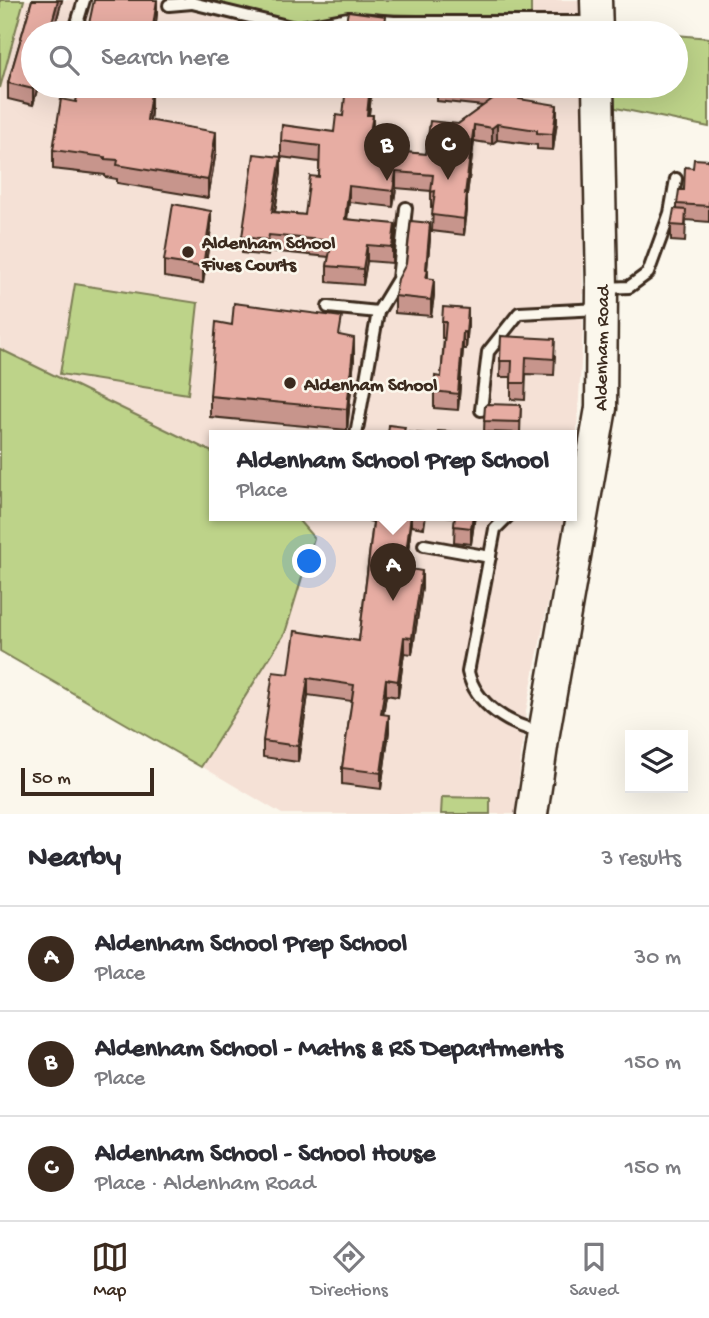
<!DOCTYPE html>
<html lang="en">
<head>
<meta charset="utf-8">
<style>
	body { margin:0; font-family:"Gochi Hand",sans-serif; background:#f7f7f7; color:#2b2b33 }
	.controls { position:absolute; right:21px; bottom:21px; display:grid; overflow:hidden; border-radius:0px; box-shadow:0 7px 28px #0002 }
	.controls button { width:63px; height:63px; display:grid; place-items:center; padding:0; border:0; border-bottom:2px solid #e1e1e2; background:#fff; color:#2b2b33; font:35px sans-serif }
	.scale { position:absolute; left:21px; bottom:18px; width:133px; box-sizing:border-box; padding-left:7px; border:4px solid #3b2a1e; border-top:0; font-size:19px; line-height:24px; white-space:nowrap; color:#3b2a1e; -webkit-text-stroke:5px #fbf7ec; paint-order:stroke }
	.you { position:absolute; left:310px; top:562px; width:24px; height:24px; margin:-18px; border:5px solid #fff; border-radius:50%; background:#1a73e8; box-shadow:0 0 0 10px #1a73e833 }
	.badge { display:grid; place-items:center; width:46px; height:46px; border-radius:50%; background:#3b2a1e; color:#fff; font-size:23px; font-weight:700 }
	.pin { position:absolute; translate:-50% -58px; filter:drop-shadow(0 2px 4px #0008) }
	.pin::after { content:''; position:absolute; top:37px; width:24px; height:21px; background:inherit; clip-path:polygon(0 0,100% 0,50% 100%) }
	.popup { position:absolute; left:209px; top:430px; width:368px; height:91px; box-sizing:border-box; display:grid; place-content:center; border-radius:0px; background:#fff; filter:drop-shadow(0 2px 5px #0005); font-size:23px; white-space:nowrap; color:#7c7c81 }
	.popup b { font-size:26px; color:#2b2b33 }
	.popup::after { content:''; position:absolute; left:50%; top:100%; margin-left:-14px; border:14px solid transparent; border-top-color:#fff }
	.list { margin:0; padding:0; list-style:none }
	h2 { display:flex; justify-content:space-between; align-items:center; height:91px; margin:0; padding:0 28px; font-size:30px }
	h2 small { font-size:23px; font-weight:400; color:#7c7c81 }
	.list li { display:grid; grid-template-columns:46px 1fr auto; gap:21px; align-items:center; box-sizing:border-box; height:105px; padding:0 28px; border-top:2px solid #e1e1e2 }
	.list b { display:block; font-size:26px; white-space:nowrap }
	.list p { margin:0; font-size:23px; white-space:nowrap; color:#7c7c81 }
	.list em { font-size:23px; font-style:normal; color:#7c7c81 }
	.icon { flex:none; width:38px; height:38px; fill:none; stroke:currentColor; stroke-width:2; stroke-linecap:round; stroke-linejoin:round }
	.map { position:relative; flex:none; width:709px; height:814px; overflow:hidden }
	.search { position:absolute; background:#fff; box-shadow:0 7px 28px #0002; left:21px; right:21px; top:21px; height:77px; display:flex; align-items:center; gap:18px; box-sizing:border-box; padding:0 24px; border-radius:38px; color:#7c7c81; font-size:26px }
	.sheet { height:406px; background:#fff }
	nav { display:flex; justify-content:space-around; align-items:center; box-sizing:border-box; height:98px; border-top:2px solid #e1e1e2; background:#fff; font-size:19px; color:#7c7c81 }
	nav a { display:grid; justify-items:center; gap:4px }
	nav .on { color:#3b2a1e }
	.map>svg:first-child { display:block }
	.built { fill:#f5e1d6 }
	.green { fill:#bdd389; stroke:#7c7e54; stroke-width:2 }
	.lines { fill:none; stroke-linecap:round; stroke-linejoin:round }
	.lane-casing { stroke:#3b2a1e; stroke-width:16 }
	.secondary-casing { stroke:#3b2a1e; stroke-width:35 }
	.lane { stroke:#fbf7ec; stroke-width:10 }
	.secondary { stroke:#fbf7ec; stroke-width:30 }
	.wall { fill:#c7958c; stroke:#3b2a1e; stroke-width:2 }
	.shaded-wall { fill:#a27972; stroke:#3b2a1e; stroke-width:2 }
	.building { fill:#e7ada3; stroke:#3b2a1e; stroke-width:2 }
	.poi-dot { fill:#3b2a1e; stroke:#fbf7ec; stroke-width:2.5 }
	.labels { text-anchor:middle; stroke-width:5; stroke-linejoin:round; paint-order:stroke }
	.poi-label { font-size:19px; font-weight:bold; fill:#3b2a1e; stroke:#fbf7ec; text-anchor:start }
	.street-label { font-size:19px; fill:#3b2a1e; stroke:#fbf7ec }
</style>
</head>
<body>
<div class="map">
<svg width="709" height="814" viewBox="0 0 709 814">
	<rect width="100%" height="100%" fill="#fbf7ec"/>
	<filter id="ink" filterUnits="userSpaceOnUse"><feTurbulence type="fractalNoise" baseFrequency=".0143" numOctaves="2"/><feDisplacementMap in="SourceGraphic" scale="14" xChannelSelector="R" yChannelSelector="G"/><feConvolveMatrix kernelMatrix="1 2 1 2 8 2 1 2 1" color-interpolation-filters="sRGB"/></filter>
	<g filter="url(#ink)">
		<!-- built -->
		<path class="built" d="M0,0H583V33H33V86H583V332L574,477L572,490V435H215V515H566L526,711L515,814H282L0,647Z"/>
		<!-- green -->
		<g class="green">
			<path d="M0,0H24L0,88Z"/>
			<path d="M202,0H531V18L345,13L294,23Z"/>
			<path d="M676,35L709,38V127L611,107V86H676Z"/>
			<path d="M75,284L198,303L188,394L60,374Z"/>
			<path d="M0,349L214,453L215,515H294L314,538L285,633L201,767L0,651Z"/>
			<path d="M442,797L490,798V814H441Z"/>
		</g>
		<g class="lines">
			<defs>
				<g id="lane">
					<path d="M190,0L192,3L295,28L348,18L394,22H594"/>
					<path d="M169,5L192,3"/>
					<path d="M74,33L84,0"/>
					<path d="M604,288L629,287L648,273L670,213L676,179"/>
					<path d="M328,307L378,312"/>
					<path d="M481,410L488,352L519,313L600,309"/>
					<path d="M356,435L378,312L398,279L406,208"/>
					<path d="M509,515L495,529L468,672C476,705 509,725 541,732"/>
					<path d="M424,545L490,557"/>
				</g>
				<g id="secondary">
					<path d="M596,0L597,33"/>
					<path d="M532,814L544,733L601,408L602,288L598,86"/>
				</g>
			</defs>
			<!-- lane casing -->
			<use href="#lane" class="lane-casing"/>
			<!-- secondary casing -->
			<use href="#secondary" class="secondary-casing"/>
			<!-- lane -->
			<use href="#lane" class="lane"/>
			<!-- secondary -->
			<use href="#secondary" class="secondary"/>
		</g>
		<!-- wall -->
		<g class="wall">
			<path d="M32,0H62L53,33L33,86H38L33,105L8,99V83Z"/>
			<path d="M147,86L146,93L151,112L150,121L216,151L208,198L117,183V179L105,177V175L53,169V150L76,102Z"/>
			<path d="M372,86L369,115L373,131L370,149L426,154L458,124L483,106L437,101V86H523L521,100L557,121L553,150L537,149V145L497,140L492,144L474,141L467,194V210L464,235L432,231L433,207H431V191L396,188L393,207L349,202L347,219L395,239L392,263L367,261L363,285L327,282V266L329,257L269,251L268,256L242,253V237L281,173L275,212L305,215L319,177V162L281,157V141L334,132L343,116Z"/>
			<path d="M709,160V222L686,220L685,242L671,241V225L677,210V204L693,168Z"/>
			<path d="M211,228L203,283L164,277V261Z"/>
			<path d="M430,239L427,270L428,278L434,295L431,316L395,313V296Z"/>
			<path d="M442,322L468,325L466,349H463L458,410L434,408V391L441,377L444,338H442Z"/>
			<path d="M232,325L342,336L354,359L347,430L210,417V396Z"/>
			<path d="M501,336L555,356L554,375L526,374L525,400L511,399V377H500Z"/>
			<path d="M521,405L520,433L484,432L485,406Z"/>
			<path d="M369,515H426L424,528L411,526L406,569L422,587L412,654L404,653L398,697L386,695L383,714L389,731L381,789L342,784V768L352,701L308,695L298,762L263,757V741L289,674L359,641L373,522L369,521Z"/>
			<path d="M436,515H475L471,544L454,542L455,517Z"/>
		</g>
		<!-- shaded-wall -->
		<g class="shaded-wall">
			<path d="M58,0H62L53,33H49Z"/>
			<path d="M157,0V15L155,33H152Z"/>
			<path d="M34,86H38L33,105V89Z"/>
			<path d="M370,86H372L367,131V115Z"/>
			<path d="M521,86H523L519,115V99Z"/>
			<path d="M151,93V112L147,139V120Z"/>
			<path d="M557,105V121L553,150V134Z"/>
			<path d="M373,115V131L367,165V149Z"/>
			<path d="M497,124V140L492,144V128Z"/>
			<path d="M474,125V141L465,210V194Z"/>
			<path d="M216,132V151L208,198V180Z"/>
			<path d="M281,157V173L272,228V212Z"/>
			<path d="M396,172V188L393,207V191Z"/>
			<path d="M349,186V202L345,235V219Z"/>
			<path d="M467,194V210L464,235V219Z"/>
			<path d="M211,211V228L203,283V267Z"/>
			<path d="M430,223V239L426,277L428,270V286L426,294V269Z"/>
			<path d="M395,224V239L392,263V247Z"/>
			<path d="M367,245V261L363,285V269Z"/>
			<path d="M434,279V295L431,316V300Z"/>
			<path d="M468,309V325L466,349V333Z"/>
			<path d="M463,332V349L458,410V394Z"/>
			<path d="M354,338V359L347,430V409Z"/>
			<path d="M411,515V526L404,584V568Z"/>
			<path d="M473,515H475L471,544V528Z"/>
			<path d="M422,571V587L412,654V638Z"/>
			<path d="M404,637V653L398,697V681Z"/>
			<path d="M308,678V695L298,762V746Z"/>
			<path d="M386,679V695L381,730V714Z"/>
			<path d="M389,715V731L381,789V773Z"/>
		</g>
		<!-- building -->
		<g class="building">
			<path d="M32,0H58L49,33H33L34,86L33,89L8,83Z"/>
			<path d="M94,0H157L152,33H87Z"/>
			<path d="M348,11L386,16L384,33H344Z"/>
			<path d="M493,27L528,33L535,30L541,33H493Z"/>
			<path d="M79,86H144L143,92L151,93L147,120L216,132L208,180L117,165L118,160L105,159V157L53,150L61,99L76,102Z"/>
			<path d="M346,86H370L367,115H373L367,149L426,154L430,121L458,124L502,92L444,86H521L519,99L557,105L553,134L537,133V130L497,124L492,128L474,125L465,194H467L464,219L432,215L435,191L431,192L433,175L396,172L393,191L349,186L345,219L395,224L392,247L367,245L363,269L327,266L332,241L269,235L268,240L242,237L254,154L281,157L272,212L305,215L310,176L319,177L320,146L281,141L282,125L334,132L336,115L343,116Z"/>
			<path d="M694,159L709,160V206L677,204L679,190H684L685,167L693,168Z"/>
			<path d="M173,204L211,211L203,267L164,261Z"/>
			<path d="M674,209L686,210L685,226L671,225Z"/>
			<path d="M411,221L430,223L426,269L428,270L426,278L434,279L431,300L395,296L398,279L406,264Z"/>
			<path d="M234,303L342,317L339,335L354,338L347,409L210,396L216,322L232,325Z"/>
			<path d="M443,307L468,309L466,333L463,332L458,394L434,391L435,376L441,377L446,322H442Z"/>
			<path d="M501,336L555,339L554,359L526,357L525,383H511L512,361H500Z"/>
			<path d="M487,404L521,405L520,422L484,421L485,406Z"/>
			<path d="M389,425L405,427L404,432L437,435L438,431L453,432V435H388Z"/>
			<path d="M374,515H411L404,568L422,571L412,638L404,637L398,681L386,679L381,714L389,715L381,773L342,768L354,685L308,678L298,746L263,741L273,672L289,674L295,631L359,641Z"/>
			<path d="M455,515H473L471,528L454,526Z"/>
		</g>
	</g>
	<!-- markers -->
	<g class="poi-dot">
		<circle cx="188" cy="252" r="7"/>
		<circle cx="290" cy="383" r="7"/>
	</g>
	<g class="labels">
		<!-- poi labels -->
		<g class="poi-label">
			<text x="202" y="248">Aldenham School<tspan x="202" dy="22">Fives Courts</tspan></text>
			<text x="304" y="390">Aldenham School</text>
		</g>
		<!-- street labels -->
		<g class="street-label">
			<text transform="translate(600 348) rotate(-89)" y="7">Aldenham Road</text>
		</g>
	</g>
</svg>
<div class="controls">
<button><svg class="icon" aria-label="layers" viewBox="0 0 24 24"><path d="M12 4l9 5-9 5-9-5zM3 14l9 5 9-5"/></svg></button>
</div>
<div class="scale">50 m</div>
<div class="you"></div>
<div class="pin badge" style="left:393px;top:601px">A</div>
<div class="popup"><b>Aldenham School Prep School</b>Place</div>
<div class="pin badge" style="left:387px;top:181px">B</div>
<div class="pin badge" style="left:448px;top:180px">C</div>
<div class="search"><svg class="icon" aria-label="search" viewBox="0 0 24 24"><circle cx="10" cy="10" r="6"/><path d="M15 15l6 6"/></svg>Search here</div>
</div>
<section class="sheet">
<h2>Nearby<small>3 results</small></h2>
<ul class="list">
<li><span class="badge">A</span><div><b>Aldenham School Prep School</b><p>Place</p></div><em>30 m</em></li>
<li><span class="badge">B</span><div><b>Aldenham School - Maths &amp; RS Departments</b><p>Place</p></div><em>150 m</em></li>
<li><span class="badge">C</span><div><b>Aldenham School - School House</b><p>Place · Aldenham Road</p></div><em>150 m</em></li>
</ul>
</section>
<nav>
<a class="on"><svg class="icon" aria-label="map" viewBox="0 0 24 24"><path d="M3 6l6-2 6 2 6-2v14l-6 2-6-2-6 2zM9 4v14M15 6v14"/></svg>Map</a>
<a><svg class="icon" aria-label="directions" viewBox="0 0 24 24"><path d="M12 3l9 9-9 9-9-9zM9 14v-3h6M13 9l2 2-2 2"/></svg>Directions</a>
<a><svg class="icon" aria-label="saved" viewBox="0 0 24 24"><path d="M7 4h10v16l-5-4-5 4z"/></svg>Saved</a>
</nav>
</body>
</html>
